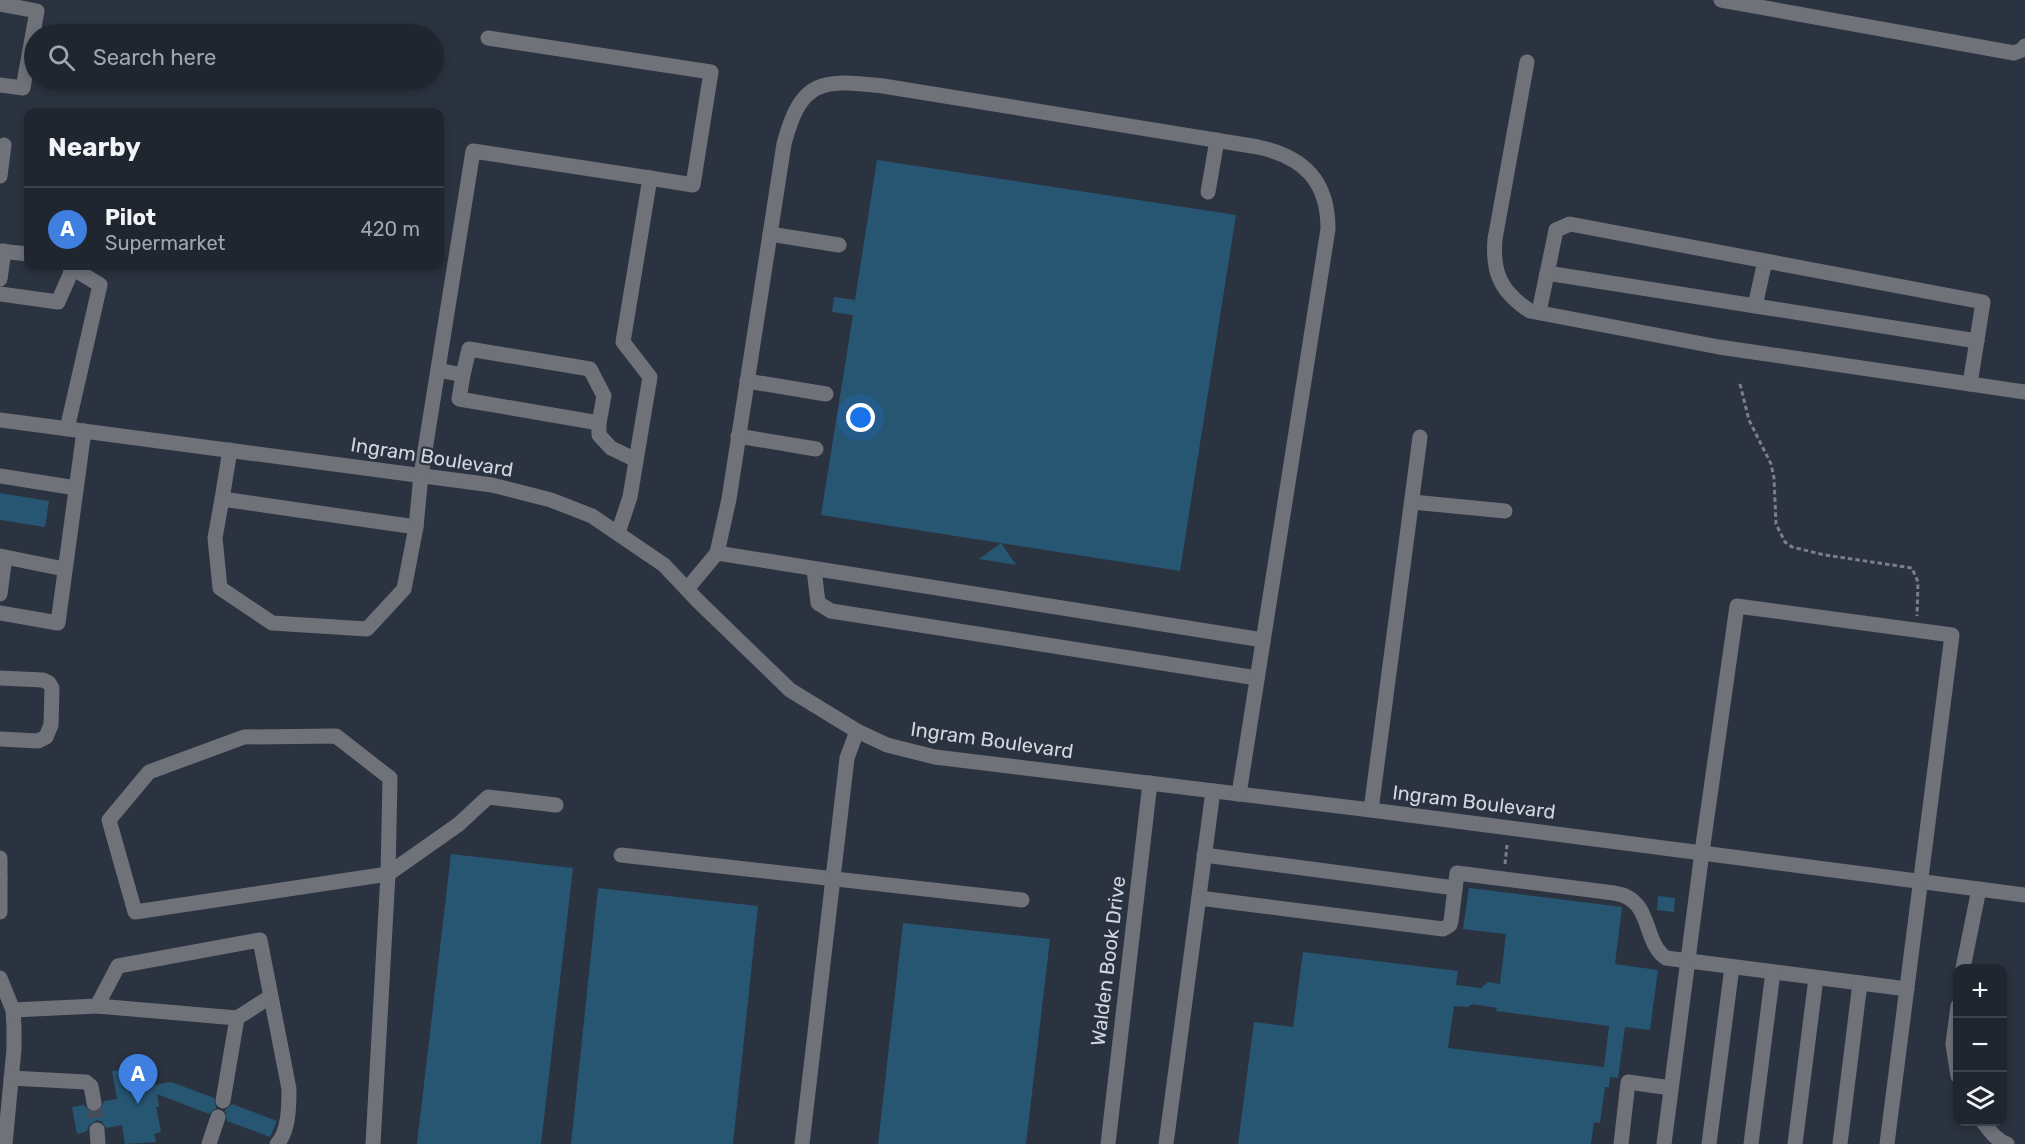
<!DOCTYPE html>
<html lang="en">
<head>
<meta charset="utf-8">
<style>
	body { margin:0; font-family:Rubik,sans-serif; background:#2d323c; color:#f1f3f6 }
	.controls { position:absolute; right:18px; bottom:18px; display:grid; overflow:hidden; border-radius:12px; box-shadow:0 3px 9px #0003 }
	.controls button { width:54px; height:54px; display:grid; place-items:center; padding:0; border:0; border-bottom:2px solid #3d434c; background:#202630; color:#f1f3f6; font:30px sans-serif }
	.you { position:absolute; left:861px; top:418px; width:21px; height:21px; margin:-15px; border:4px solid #fff; border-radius:50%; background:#1a73e8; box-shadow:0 0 0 9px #1a73e833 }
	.badge { display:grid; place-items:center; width:39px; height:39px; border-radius:50%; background:#8c9099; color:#fff; font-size:20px; font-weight:700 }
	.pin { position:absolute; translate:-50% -50px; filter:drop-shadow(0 2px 3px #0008) }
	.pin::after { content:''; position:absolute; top:32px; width:21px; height:18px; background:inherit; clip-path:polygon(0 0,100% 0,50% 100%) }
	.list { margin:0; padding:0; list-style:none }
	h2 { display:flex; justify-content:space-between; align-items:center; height:78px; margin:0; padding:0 24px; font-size:26px }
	h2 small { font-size:20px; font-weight:400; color:#a2a5ab }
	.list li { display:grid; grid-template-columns:39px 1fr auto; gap:18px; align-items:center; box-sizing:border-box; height:84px; padding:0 24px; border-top:2px solid #3d434c }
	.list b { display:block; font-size:22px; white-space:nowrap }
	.list p { margin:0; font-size:20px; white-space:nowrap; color:#a2a5ab }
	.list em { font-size:20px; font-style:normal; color:#a2a5ab }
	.icon { flex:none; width:33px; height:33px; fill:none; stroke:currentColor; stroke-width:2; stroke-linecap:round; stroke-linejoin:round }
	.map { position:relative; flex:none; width:2025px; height:1144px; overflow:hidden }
	.search { position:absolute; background:#202630; box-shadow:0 3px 9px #0003; left:24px; top:24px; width:420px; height:66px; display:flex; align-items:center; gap:15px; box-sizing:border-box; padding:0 21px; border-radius:33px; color:#a2a5ab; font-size:22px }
	.panel { position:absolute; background:#202630; box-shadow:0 3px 9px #0003; left:24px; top:108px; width:420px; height:162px; border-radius:12px }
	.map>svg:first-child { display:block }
	.building { fill:#275673; fill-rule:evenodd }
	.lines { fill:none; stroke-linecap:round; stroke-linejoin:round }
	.minor-tunnel { stroke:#444c58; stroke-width:15; stroke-dasharray:15 8; stroke-linecap:butt }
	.path { stroke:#79808b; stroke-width:3; stroke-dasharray:4.5 3; stroke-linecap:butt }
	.minor { stroke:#707279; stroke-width:15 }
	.labels { text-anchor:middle; stroke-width:4.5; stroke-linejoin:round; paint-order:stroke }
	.street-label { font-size:20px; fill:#d1d7df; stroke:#2b3340 }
</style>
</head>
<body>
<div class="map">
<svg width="2025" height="1144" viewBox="0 0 2025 1144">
	<rect width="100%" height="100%" fill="#2b3340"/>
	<!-- building -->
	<g class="building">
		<path d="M877,160L1236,215L1180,571L821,515L853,315L832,312L834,297L855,300Z"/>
		<path d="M0,493L49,501L45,527L0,520Z"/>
		<path d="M1001,543L1016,565L979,559Z"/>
		<path d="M451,854L573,868L541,1144H417Z"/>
		<path d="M598,888L758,906L733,1144H571Z"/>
		<path d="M1469,888L1622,907L1615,964L1658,970L1650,1030L1625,1027L1618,1078L1610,1077L1609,1087H1605L1600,1123L1594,1122L1591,1144H1238L1254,1022L1293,1027L1303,952L1458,971L1456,985L1481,988L1488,982L1500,984L1506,934L1463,929ZM1472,1004L1497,1008L1496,1011L1609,1026L1604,1067L1448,1048L1454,1006L1468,1007Z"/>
		<path d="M1658,896L1675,898L1674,912L1657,910Z"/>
		<path d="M903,923L1050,939L1026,1144H878Z"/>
		<path d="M151,1065L155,1085L171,1082L214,1098L216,1108L209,1114L157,1094L159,1107H156L161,1132L154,1134L156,1142L125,1144L122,1125L106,1128L102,1122L97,1120L89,1125L87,1131L77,1134L72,1107L84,1105L90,1112L100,1111L104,1101L117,1099L112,1071Z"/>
		<path d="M232,1104L277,1121L270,1137L227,1121L225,1110Z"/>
	</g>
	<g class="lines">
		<!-- minor-tunnel -->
		<path class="minor-tunnel" d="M94,1103L97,1130"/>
		<!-- path -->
		<g class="path">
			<path d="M1740,384L1749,420L1771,464L1774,478L1776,524L1785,542L1792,547L1825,555L1912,568L1918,582L1917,616"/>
			<path d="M1505,864L1507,845"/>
		</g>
		<!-- minor -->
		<g class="minor">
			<path d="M1721,0L2014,53L2024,49L2025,46"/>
			<path d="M0,4L37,11L23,88L0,85"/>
			<path d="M488,38L711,72L693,185L650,178"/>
			<path d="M1527,62L1495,239C1492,273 1501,292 1530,311L1719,347L2025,392"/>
			<path d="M0,176L4,145"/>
			<path d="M1208,192L1217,140"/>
			<path d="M770,234L839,245"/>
			<path d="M0,251L28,254"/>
			<path d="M1547,273L1977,341"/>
			<path d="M0,279L4,251"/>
			<path d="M0,294L58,302L73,268"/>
			<path d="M1755,306L1765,261"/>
			<path d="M1539,312L1556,230L1570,224L1983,302L1970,384"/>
			<path d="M438,370L463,375L469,349L590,369L604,396L599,423L459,399L463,375"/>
			<path d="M747,381L826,394"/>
			<path d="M0,420L492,485L551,500L592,516L664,565L698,601L790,690L857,731L887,745L935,757L1371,810L2025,895"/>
			<path d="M599,423V435L611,448L636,460"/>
			<path d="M67,429L100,285L69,266"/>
			<path d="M738,436L816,449"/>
			<path d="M230,450L222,499L416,527L421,475L473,151L650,178L623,342L650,377L630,497L618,533"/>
			<path d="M0,476L76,488"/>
			<path d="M222,499L215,538L220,588L272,623L367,629L404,589L416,527"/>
			<path d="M1412,502L1505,511"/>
			<path d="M717,553L1263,640"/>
			<path d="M0,556L5,557L0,594"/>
			<path d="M5,557L64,569"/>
			<path d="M814,569L818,603L831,611L1257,678"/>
			<path d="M687,589L717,553L729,499L784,144C801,79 822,79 883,86L1258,147C1304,157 1328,181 1328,229L1239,794"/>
			<path d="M0,613L58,623L84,431"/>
			<path d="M0,678L43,680L49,683L52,688L51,725L46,737L38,741L0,739"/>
			<path d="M1371,810L1420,437"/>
			<path d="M621,855L1022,900"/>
			<path d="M1204,855L1455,888"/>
			<path d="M0,858V879"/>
			<path d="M1199,898L1443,929L1450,925L1451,921L1457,873L1614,893C1654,899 1641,940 1666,958L1907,989"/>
			<path d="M0,912V879"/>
			<path d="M1963,968L1979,889"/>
			<path d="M0,978L13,1010L14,1028V1049L5,1144"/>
			<path d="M97,1006L237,1018"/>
			<path d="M1958,1006L1953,1044L1958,1076"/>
			<path d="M13,1010L97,1006L118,966L260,940L289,1089C289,1106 289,1131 277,1144"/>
			<path d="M11,1078L86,1082L91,1086L94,1103"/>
			<path d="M223,1101L237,1018L270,997"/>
			<path d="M1983,1122C1990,1131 1996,1140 2007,1144"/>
			<path d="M97,1130L98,1144"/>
			<path d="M209,1144L218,1117"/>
			<path d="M373,1144L388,874L390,778L336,736L244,737L149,772L109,820L135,912L388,874L459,824L488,797L556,805"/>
			<path d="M802,1144L847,758L857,731"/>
			<path d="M1108,1144L1150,783"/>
			<path d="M1166,1144L1213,791"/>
			<path d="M1621,1144L1628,1082L1664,1087"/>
			<path d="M1664,1144L1702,852L1737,606L1952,635L1887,1144"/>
			<path d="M1709,1144L1732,967"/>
			<path d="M1751,1144L1773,972"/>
			<path d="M1795,1144L1816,978"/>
			<path d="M1840,1144L1860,983"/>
		</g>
	</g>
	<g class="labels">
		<!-- street labels -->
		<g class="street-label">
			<text transform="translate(432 457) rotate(9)" y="7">Ingram Boulevard</text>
			<text transform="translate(992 740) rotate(8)" y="7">Ingram Boulevard</text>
			<text transform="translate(1474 802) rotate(7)" y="7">Ingram Boulevard</text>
			<text transform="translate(1108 961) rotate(-83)" y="7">Walden Book Drive</text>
		</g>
	</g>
</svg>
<div class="controls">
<button>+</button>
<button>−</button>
<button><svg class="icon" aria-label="layers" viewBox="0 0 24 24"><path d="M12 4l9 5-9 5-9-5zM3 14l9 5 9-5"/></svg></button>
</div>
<div class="you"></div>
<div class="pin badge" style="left:138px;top:1104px;background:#3f7fe0">A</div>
<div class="search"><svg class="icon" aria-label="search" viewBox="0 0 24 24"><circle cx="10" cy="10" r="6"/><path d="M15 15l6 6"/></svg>Search here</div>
<section class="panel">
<h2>Nearby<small></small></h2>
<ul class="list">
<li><span class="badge" style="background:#3f7fe0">A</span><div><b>Pilot</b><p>Supermarket</p></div><em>420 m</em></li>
</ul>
</section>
</div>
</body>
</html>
